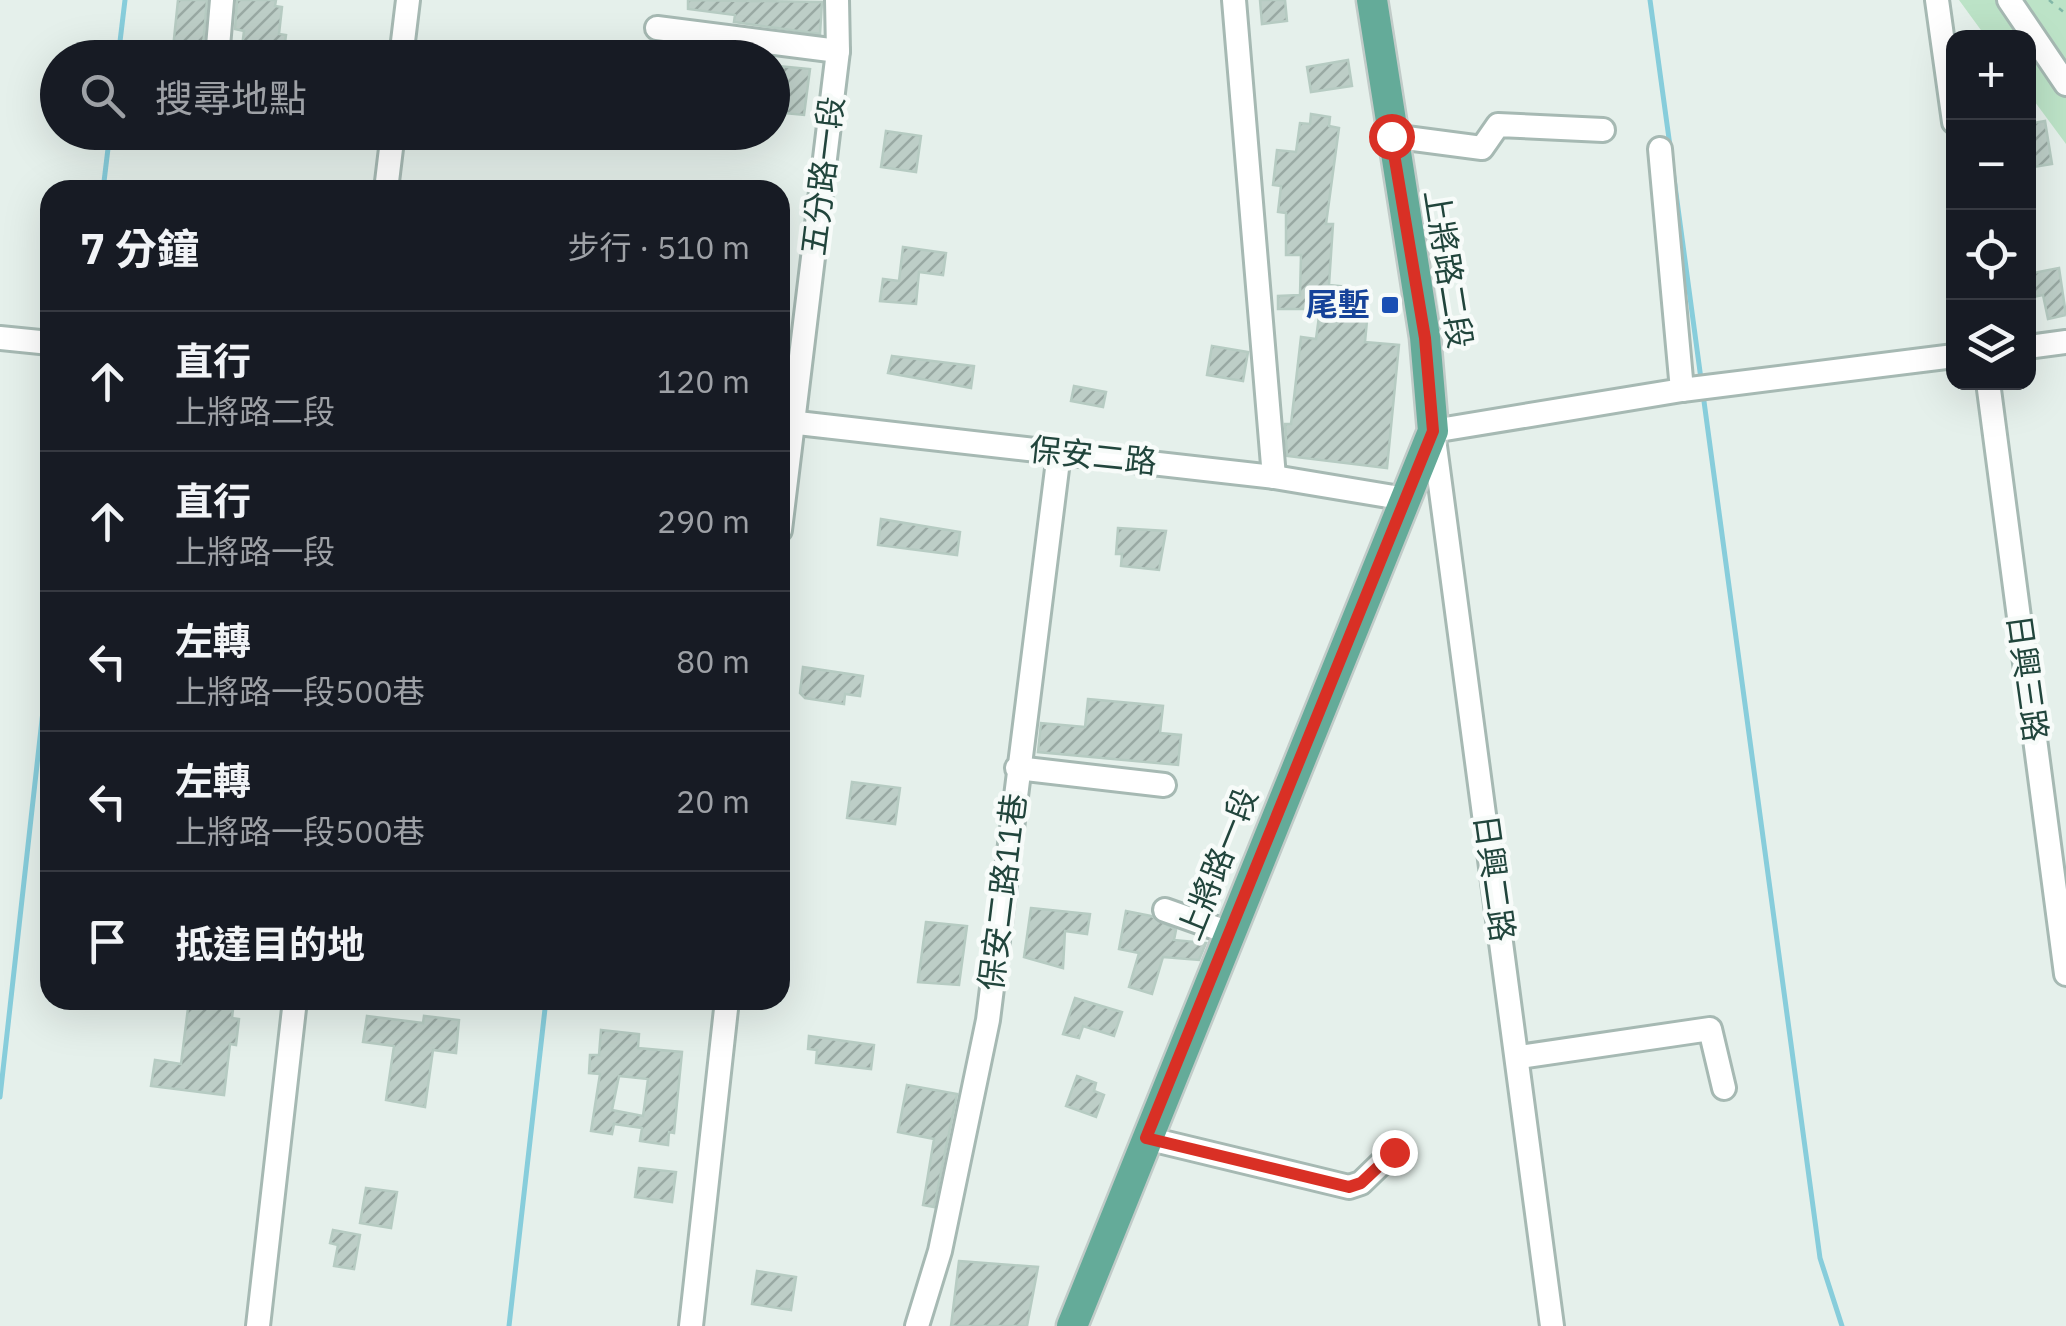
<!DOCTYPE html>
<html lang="zh-TW">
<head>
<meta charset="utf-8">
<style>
	body { margin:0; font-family:"IBM Plex Sans","Noto Sans TC",sans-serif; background:#20242c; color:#f1f3f6 }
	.controls { position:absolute; right:30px; top:30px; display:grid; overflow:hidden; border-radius:20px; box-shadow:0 10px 40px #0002 }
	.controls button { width:90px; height:90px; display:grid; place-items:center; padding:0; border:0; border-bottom:2px solid #363941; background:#171b24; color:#f1f3f6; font:50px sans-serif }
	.stop { position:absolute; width:30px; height:30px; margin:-22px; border:8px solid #d93025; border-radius:50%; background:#fff }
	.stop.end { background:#d93025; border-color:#fff; box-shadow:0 2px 10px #0008 }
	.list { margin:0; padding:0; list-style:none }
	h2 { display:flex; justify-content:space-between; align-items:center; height:130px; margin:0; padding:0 40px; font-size:42px }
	h2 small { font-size:32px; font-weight:400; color:#9ea1a6 }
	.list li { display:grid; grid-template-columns:65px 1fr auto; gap:30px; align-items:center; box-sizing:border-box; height:140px; padding:0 40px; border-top:2px solid #363941 }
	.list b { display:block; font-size:38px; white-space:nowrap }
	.list p { margin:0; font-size:32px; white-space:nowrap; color:#9ea1a6 }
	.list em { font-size:32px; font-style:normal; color:#9ea1a6 }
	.icon { flex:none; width:55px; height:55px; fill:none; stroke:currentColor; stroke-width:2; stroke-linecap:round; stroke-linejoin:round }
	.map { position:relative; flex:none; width:2066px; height:1326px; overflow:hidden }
	.search { position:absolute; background:#171b24; box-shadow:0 10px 40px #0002; left:40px; top:40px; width:750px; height:110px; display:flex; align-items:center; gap:25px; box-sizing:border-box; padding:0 35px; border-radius:55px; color:#9ea1a6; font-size:38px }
	.panel { position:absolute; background:#171b24; box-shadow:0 10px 40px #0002; left:40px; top:180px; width:750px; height:830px; border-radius:30px }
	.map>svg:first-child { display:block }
	.green { fill:#bce3c7 }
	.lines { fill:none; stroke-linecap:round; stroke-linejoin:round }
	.stream { stroke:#87cddb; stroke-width:5 }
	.building { fill:url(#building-hatch); stroke:#b6cbc2; stroke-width:2.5; fill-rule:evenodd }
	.minor-casing { stroke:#a6b9b3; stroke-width:28 }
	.major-casing { stroke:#c1cbc8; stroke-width:35 }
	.path { stroke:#82b7a7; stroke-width:2.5; stroke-dasharray:5 8; stroke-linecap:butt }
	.minor { stroke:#fff; stroke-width:22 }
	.major { stroke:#64ab99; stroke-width:30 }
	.route { stroke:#d93025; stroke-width:12 }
	.transit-dot { fill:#1a4fb4; stroke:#f7fbf9; stroke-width:4 }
	.labels { text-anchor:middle; stroke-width:9; stroke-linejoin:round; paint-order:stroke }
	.street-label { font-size:32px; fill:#21453c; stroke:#f7fbf9 }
	.transit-label { font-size:32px; font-weight:bold; fill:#164399; stroke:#f7fbf9; text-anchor:end }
</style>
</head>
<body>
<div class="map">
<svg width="2066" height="1326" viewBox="0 0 2066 1326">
	<defs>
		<pattern id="building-hatch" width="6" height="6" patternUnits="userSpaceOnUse" patternTransform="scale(2.5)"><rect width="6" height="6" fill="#bdcec7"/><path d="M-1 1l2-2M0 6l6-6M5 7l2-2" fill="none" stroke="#99a9a3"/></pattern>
	</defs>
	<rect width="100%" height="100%" fill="#e5f0eb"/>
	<!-- green -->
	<path class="green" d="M1959,0H2066V144L2029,94L2028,38L1986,37Z"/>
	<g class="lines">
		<!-- stream -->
		<g class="stream">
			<path d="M1650,0L1670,146"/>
			<path d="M118,58L125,0"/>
			<path d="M1673,171L1701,379"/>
			<path d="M103,190L110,132"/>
			<path d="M1703,394L1820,1258L1842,1326"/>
			<path d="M0,1097L50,648"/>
			<path d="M509,1326L546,1000"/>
		</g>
	</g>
	<!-- building -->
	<g class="building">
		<path d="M178,0H207L202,58H172Z"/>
		<path d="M237,0H276L275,6L282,7L279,34L286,35L283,58L241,55L244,31L235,29Z"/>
		<path d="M688,0L822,2L820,34L734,22L735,15L688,9Z"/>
		<path d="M1260,0H1285L1287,21L1262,24Z"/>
		<path d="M1348,60L1352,86L1311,92L1307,67Z"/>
		<path d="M778,66L810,69L804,115L772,112Z"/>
		<path d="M1311,114L1330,117L1329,126L1339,128L1326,224H1333L1329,285L1370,289L1365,342L1399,345L1387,468L1287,456L1285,424H1291L1301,337L1316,339L1320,309H1278V296L1300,295L1301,255H1286V213L1278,212L1281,186L1273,185L1277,150L1296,152L1300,123L1310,124Z"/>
		<path d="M2045,121L2052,164L2028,168V124Z"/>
		<path d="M886,131L921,136L916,172L881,167Z"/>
		<path d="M681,132H726L725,147L681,142Z"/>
		<path d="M903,247L946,253L943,275L919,272L916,304L880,301L883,279L899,281Z"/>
		<path d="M2059,268L2066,315L2048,319L2043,295L2028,298V274Z"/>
		<path d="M1212,346L1248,352L1243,381L1207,375Z"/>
		<path d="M892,356L974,366L971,388L888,373Z"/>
		<path d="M1074,386L1106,392L1103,407L1071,401Z"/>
		<path d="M881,519L960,532L957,555L878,545Z"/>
		<path d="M1118,528L1166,531L1159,570L1121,566L1122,554H1116Z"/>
		<path d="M803,667L863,676L860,696L845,694L844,704L805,698L800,693Z"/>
		<path d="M1088,699L1163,706L1160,733L1181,735L1178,765L1038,752L1041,723L1085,727Z"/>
		<path d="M852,782L900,788L895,824L847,818Z"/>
		<path d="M1031,908L1090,914L1087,934L1065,931L1063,968L1024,957Z"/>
		<path d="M1126,911L1151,916L1176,930L1174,940L1206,943L1199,960L1163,957L1152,994L1129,987L1139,953L1119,949Z"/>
		<path d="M926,922L967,926L959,985L918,982Z"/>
		<path d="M1075,998L1122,1012L1114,1036L1083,1026L1079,1038L1063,1034Z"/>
		<path d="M189,1000H234L232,1018L239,1019L236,1045L230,1044L224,1095L151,1086L155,1060L181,1064Z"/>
		<path d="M367,1016L423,1023L424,1016L459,1020L456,1053L433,1050L425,1107L386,1100L394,1046L363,1042Z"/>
		<path d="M601,1030L639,1034L638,1048L682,1052L674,1133L669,1132L668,1145L640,1141L642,1128L614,1124L612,1134L591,1131L600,1074L589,1073L590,1055H599ZM619,1076L648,1079L643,1116L612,1110Z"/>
		<path d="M809,1036L874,1045L871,1069L816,1063L817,1050L808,1049Z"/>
		<path d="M1077,1076L1096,1083L1094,1091L1104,1095L1096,1117L1066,1106Z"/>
		<path d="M907,1085L957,1094L934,1207L923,1205L934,1139L898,1132Z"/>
		<path d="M639,1168L676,1172L672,1202L635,1197Z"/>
		<path d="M366,1188L397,1192L391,1228L360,1223Z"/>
		<path d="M333,1230L360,1235L354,1269L334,1266L338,1245L330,1243Z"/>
		<path d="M959,1261L1038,1267L1027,1326H951Z"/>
		<path d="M757,1271L796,1277L791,1310L752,1304Z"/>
	</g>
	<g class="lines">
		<defs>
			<g id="minor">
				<path d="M1234,0L1274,477"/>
				<path d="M1937,0L1954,122"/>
				<path d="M2009,0L2066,84"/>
				<path d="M657,28L838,51"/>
				<path d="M217,58L222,0"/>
				<path d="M401,58L408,0"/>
				<path d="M1391,136L1482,148L1498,125L1603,130"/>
				<path d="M1660,149L1682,390"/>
				<path d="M386,190L393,132"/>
				<path d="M0,338L50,343"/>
				<path d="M2028,347L2066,342"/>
				<path d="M1988,382L2066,974"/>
				<path d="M780,421L1274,477L1406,499"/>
				<path d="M780,530L838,51L837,0"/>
				<path d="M1017,768L1164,785"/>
				<path d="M1165,910L1227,932"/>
				<path d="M1519,1057L1710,1029L1724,1088"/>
				<path d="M1146,1138L1349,1187L1361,1183L1393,1152"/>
				<path d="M258,1326L295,1000"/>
				<path d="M691,1326L727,1000"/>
				<path d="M917,1326L940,1251L988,1020L1059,453"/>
				<path d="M1552,1326L1433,431L1682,390L1954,356"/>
			</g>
			<path id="major" d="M1072,1326L1433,431L1425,337L1372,0"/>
		</defs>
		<!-- minor casing -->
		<use href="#minor" class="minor-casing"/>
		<!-- major casing -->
		<use href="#major" class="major-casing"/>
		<!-- path -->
		<path class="path" d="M2049,0L2066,14"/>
		<!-- minor -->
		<use href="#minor" class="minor"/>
		<!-- major -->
		<use href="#major" class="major"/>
	</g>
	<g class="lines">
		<!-- route -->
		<path class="route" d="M1391,136L1425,338L1433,431L1146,1138L1349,1187L1361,1183L1394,1152"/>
	</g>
	<!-- markers -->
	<rect class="transit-dot" x="1380" y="295" width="20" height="20" rx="5"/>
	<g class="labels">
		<!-- street labels -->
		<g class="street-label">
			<text transform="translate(823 176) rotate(-83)" y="11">五分路一段</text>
			<text transform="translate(1448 269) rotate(81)" y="11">上將路二段</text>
			<text transform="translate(1093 456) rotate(6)" y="11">保安二路</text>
			<text transform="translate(2027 678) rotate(82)" y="11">日興三路</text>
			<text transform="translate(1218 864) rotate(-68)" y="11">上將路一段</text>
			<text transform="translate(1494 878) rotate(82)" y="11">日興二路</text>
			<text transform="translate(1003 892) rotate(-83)" y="11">保安二路11巷</text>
		</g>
		<!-- transit labels -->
		<g class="transit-label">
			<text x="1370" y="316">尾塹</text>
		</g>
	</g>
</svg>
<div class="controls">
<button>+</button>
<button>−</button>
<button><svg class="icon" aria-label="locate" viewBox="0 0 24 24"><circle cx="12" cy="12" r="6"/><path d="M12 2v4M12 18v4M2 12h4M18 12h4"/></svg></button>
<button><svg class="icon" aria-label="layers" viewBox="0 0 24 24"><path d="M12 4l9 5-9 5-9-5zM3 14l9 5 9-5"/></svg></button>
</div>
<div class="stop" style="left:1391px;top:136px"></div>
<div class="stop end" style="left:1394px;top:1152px"></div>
<div class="search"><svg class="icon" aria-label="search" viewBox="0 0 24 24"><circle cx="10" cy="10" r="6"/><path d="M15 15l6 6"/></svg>搜尋地點</div>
<section class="panel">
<h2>7 分鐘<small>步行 · 510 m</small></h2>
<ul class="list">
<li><svg class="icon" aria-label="ahead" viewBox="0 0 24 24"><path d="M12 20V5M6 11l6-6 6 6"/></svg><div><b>直行</b><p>上將路二段</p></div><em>120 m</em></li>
<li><svg class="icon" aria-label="ahead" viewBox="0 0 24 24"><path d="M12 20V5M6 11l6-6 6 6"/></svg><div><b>直行</b><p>上將路一段</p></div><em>290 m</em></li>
<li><svg class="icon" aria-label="left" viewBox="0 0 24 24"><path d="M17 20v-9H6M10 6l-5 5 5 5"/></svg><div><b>左轉</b><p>上將路一段500巷</p></div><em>80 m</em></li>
<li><svg class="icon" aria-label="left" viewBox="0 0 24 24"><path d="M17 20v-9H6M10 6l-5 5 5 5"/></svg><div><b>左轉</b><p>上將路一段500巷</p></div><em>20 m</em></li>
<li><svg class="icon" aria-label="arrive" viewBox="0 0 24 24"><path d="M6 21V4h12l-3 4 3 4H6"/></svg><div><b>抵達目的地</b></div></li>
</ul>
</section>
</div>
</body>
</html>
